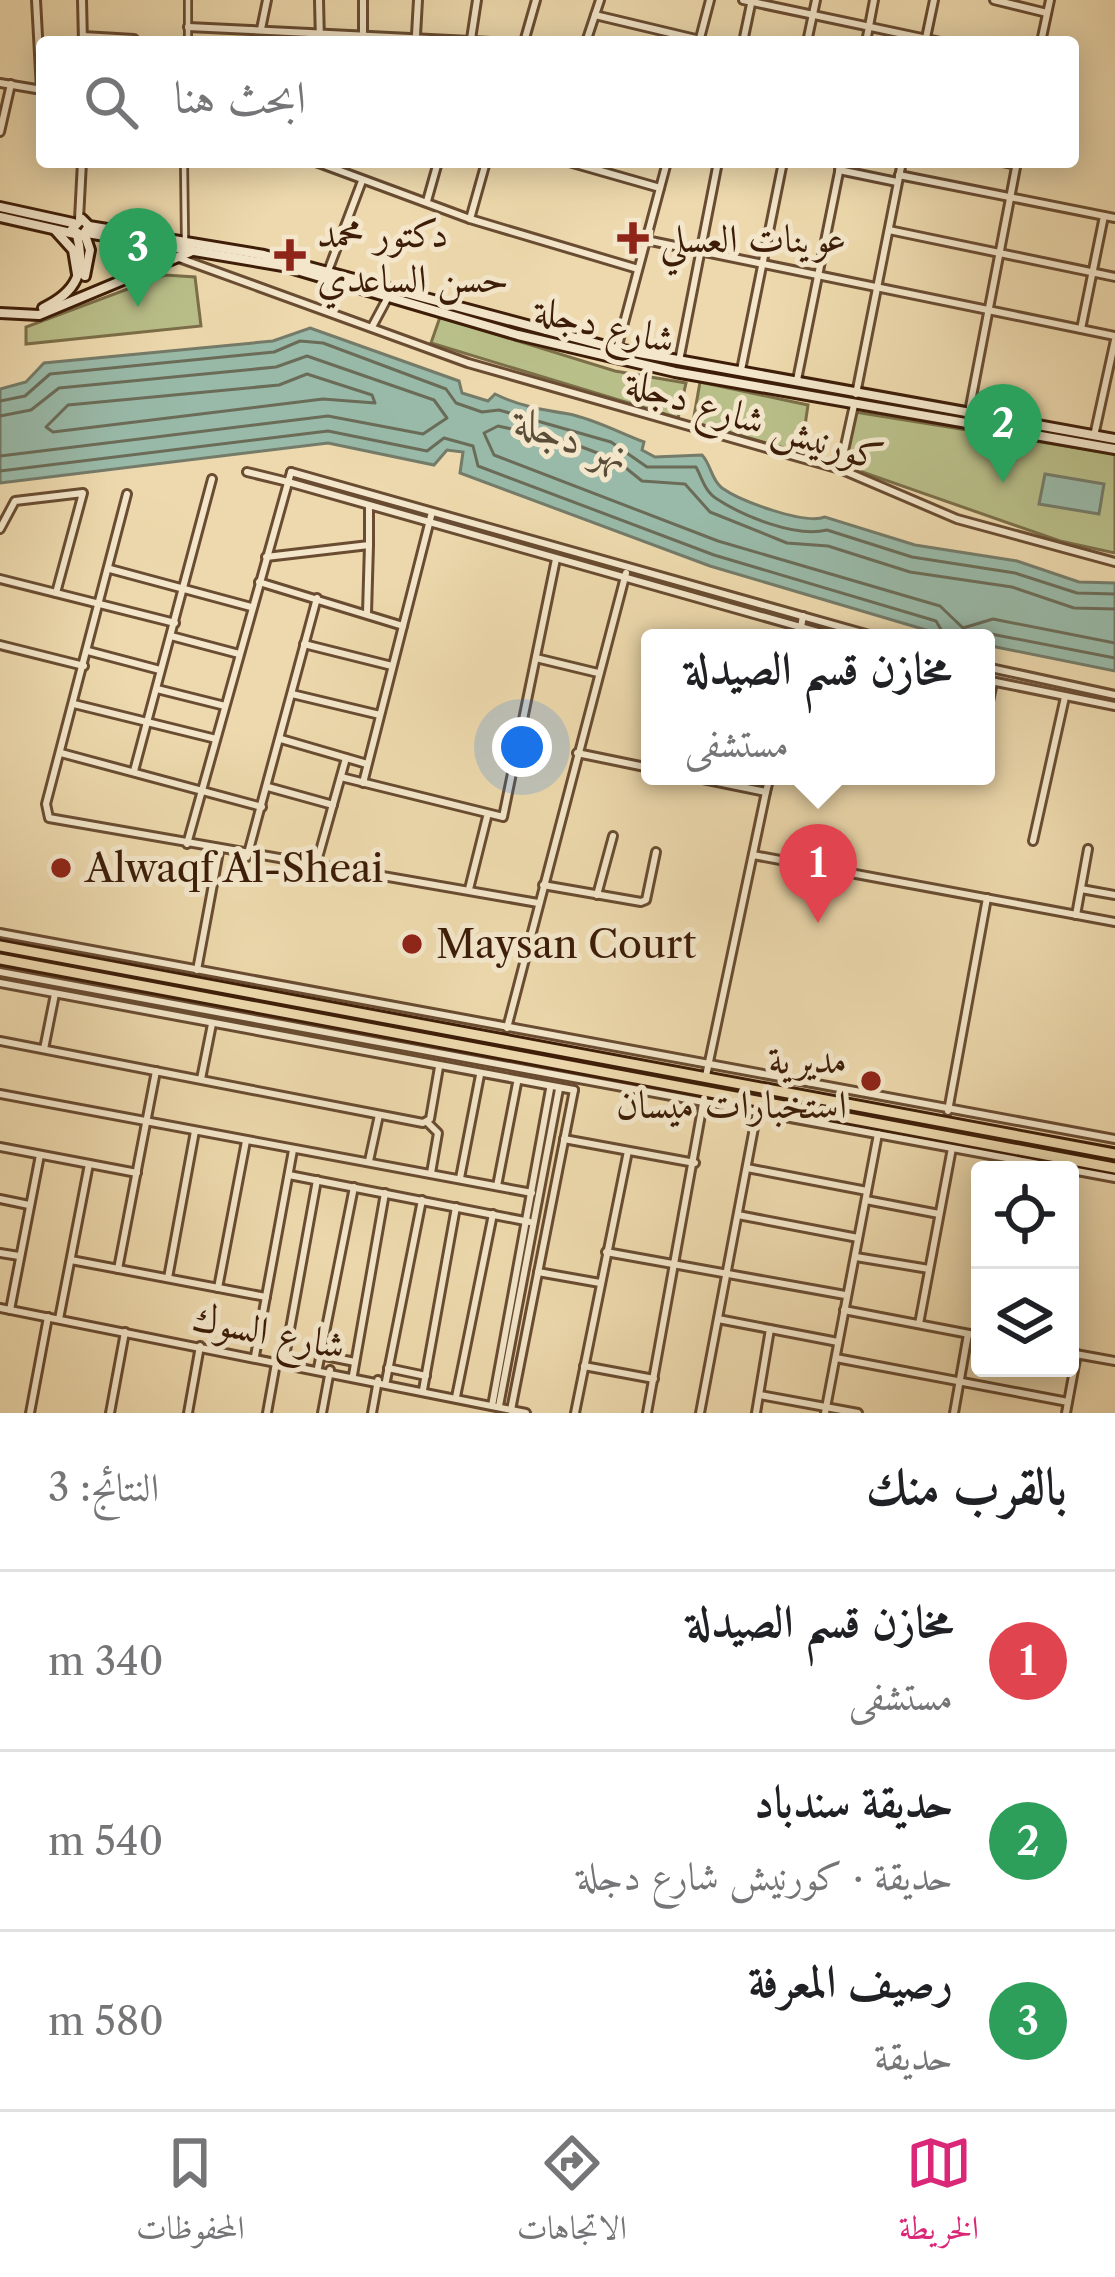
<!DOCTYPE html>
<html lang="ar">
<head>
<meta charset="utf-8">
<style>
	body { margin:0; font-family:"Libre Caslon Text",Amiri,serif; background:#f2f2f2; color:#202124; direction:rtl }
	.controls { position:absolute; right:36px; bottom:36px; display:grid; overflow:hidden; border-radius:12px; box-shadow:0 6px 30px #0003 }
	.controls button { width:108px; height:108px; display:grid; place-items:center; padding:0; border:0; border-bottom:3px solid #e0e0e0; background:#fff; color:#202124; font:60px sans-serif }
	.you { position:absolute; left:522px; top:747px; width:42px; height:42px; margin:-30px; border:9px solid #fff; border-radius:50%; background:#1a73e8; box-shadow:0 0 0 18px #1a73e833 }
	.badge { display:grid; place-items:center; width:78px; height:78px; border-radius:50%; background:#db2777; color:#fff; font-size:39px; font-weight:700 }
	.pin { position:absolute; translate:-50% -99px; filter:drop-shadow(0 3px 6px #0008) }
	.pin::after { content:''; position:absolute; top:63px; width:42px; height:36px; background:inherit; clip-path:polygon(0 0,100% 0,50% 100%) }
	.popup { position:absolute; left:641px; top:629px; width:354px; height:156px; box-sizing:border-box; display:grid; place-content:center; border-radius:12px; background:#fff; filter:drop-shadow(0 3px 9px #0005); font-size:39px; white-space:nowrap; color:#757577 }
	.popup b { font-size:45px; color:#202124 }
	.popup::after { content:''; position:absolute; left:50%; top:100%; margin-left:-24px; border:24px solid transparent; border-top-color:#fff }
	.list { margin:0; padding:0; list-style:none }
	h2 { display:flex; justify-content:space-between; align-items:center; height:156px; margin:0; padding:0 48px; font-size:51px }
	h2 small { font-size:39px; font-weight:400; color:#757577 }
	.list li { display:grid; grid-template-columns:78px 1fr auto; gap:36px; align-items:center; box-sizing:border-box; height:180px; padding:0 48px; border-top:3px solid #e0e0e0 }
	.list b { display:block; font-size:45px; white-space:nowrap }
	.list p { margin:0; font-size:39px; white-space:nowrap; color:#757577 }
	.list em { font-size:39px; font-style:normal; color:#757577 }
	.icon { flex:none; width:66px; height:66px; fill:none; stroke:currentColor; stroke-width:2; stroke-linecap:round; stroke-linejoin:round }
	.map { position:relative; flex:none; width:1115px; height:1413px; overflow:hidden; direction:ltr }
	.search { position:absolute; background:#fff; box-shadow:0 6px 30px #0003; left:36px; right:36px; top:36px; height:132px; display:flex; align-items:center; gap:30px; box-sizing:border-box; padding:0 42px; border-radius:12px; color:#757577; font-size:45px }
	.sheet { height:696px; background:#fff }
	nav { display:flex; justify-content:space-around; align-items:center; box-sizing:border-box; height:168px; border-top:3px solid #e0e0e0; background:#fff; font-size:33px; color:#757577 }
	nav a { display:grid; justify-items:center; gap:6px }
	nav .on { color:#db2777 }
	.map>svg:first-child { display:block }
	.green { fill:#b9bf89; stroke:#7b6e48; stroke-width:3 }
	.water { fill:#99baa9; stroke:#747b69; stroke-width:3 }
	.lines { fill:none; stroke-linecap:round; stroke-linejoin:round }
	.shore { stroke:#6b6c58; stroke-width:3 }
	.pedestrian-casing { stroke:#694c31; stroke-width:10 }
	.minor-casing { stroke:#694c31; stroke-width:12 }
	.tertiary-casing { stroke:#694c31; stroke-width:12 }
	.secondary-casing { stroke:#3d1d08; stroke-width:14 }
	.primary-casing { stroke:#3d1d08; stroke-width:15 }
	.pedestrian { stroke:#f3e6ca; stroke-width:4.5 }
	.minor { stroke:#f3e6ca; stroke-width:6 }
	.tertiary { stroke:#f3e6ca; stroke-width:6 }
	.secondary { stroke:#f3e6ca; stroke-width:8 }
	.primary { stroke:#edd9ad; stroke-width:9 }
	.poi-dot { fill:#8f2418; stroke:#f3e6ca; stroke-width:4.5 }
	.labels { text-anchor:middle; stroke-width:10; stroke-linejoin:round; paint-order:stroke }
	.poi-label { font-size:39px; fill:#3d1d08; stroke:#f3e6ca; text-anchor:start }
	.street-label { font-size:39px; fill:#3d1d08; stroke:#f3e6ca }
	.water-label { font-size:42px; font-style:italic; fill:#594c38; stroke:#f3e6ca }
</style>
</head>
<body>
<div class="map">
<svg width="1115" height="1413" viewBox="0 0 1115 1413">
	<rect width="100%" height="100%" fill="#edd9ad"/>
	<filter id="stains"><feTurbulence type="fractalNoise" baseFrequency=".00167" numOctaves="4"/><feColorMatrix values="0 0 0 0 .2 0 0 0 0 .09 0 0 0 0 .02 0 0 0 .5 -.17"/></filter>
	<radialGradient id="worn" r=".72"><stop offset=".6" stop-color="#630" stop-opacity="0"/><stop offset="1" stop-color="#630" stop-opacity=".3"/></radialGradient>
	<!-- green -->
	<g class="green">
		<path d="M165,275L195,277L201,326L26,344V327Z"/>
		<path d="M440,317L615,371L686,383L678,418L431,343Z"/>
		<path d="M700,382L808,405L801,453L693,422Z"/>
		<path d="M855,412L1115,454V553L1060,541L845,466Z"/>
	</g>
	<!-- water -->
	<g class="water">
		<path d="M310,328L459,381L462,393L488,401L495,394C519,406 543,410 569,414C594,419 620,433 644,442L642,450L655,457L702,455C711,464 711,480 722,488C740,501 805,525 825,517L915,545L1017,561L1079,582L1115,583V671L986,645V638H953L710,566L460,473L463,452L447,450L434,465L328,443L0,483V389L26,382L44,363L273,341Z"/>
		<path d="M1045,474L1104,484L1099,514L1039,504Z"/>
	</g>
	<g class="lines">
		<!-- shore -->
		<g class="shore">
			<path d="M307,374L372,395L375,403L323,399L53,432L46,427L68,405L279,385Z"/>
			<path d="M0,401L25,396L50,374L274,352L300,341L323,343L446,389L456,403L482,412L499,410L611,442L647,467H696C702,478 705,492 717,499C743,516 796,538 827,530L912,557L1015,573L1077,593L1115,594"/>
			<path d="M0,416L31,410L59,388L276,367L307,356L434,400L447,418L423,434L328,416L0,456"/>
			<path d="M0,471L328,431L427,451L444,438L473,446L478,466L714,555L936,621L946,638"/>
			<path d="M1115,609L1074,608L1012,587L910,572L828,546L787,543L710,512L685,484L642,481L616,460L566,441L498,426L484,433L494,455L718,541L940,606L963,628L993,619L1115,643"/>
			<path d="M979,638L991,634L1115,658"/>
		</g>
		<defs>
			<g id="pedestrian">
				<path d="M188,0V42"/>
				<path d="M184,162L185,238"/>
			</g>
			<g id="minor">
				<path d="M36,0L41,90"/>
				<path d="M319,0L320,42"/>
				<path d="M363,0V32"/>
				<path d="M743,0L941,42"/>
				<path d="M994,0L1047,13"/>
				<path d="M595,15L700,40"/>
				<path d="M188,27L491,42"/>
				<path d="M261,29L267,0"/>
				<path d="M416,35L418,0"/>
				<path d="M83,36L134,39"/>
				<path d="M926,38L934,0"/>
				<path d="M471,39L477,0"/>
				<path d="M524,42L536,0"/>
				<path d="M586,42L600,0"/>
				<path d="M743,42L751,4"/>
				<path d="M807,42L816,0"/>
				<path d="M866,42L874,0"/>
				<path d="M0,83L42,90"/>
				<path d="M0,132L11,84"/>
				<path d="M316,162L470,219L638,269"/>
				<path d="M569,162L660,188"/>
				<path d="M1002,162L1016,165"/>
				<path d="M839,170L897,182"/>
				<path d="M899,175L1115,218"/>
				<path d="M427,201L438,162"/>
				<path d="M470,219L486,162"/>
				<path d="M889,230L1115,277"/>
				<path d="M646,240L1115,336"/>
				<path d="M179,258L468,363L840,469L957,519L1115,562"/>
				<path d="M328,271L362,181"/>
				<path d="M373,325L388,297"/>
				<path d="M1081,329L1104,216"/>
				<path d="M679,361L718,162"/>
				<path d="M741,370L783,162"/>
				<path d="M797,380L841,162"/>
				<path d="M856,394L902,162"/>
				<path d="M1094,436L1115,340"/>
				<path d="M840,469L854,405"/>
				<path d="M247,472L288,482"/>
				<path d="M127,494L46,804L49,818L538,903"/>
				<path d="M0,529L15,501L83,493L56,593"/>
				<path d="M266,557L369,545V506"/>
				<path d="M110,569L251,607"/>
				<path d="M0,579L175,623"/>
				<path d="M259,582L403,626"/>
				<path d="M367,613L369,545"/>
				<path d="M171,636L239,654"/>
				<path d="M799,638L803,616"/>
				<path d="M304,644L392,666"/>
				<path d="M0,645L84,666"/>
				<path d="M88,651L160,670"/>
				<path d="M536,658L598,673"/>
				<path d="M157,689L225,706"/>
				<path d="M292,694L380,715"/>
				<path d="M74,704L216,739"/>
				<path d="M986,716L993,682"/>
				<path d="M281,739L367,764"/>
				<path d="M61,753L262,807"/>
				<path d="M577,753L650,768"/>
				<path d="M134,771L212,479"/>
				<path d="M688,776L766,792L770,776"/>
				<path d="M341,777L503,817L556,559"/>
				<path d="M363,783L432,512"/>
				<path d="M268,787L333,805"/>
				<path d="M1033,841L1065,697"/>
				<path d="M187,844L291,472"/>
				<path d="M753,855L1115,922"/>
				<path d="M247,857L317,598"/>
				<path d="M316,865L346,758"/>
				<path d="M543,885L641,902L646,900L656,852"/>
				<path d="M469,889L487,817"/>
				<path d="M1081,889L1115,895"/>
				<path d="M597,895L613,836"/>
				<path d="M1076,915L1088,849"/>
				<path d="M197,970L219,852"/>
				<path d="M507,1028L626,573"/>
				<path d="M0,1041L423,1123L430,1119L439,1067"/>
				<path d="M44,1049L55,994"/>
				<path d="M706,1076L766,792"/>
				<path d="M201,1079L212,1024"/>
				<path d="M0,1094L532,1193"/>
				<path d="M948,1111L987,898"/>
				<path d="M428,1123L438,1133L431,1173"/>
				<path d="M564,1139L695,1163"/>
				<path d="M0,1147L137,1173"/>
				<path d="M369,1161L379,1115"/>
				<path d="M747,1168L867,1191"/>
				<path d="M289,1175L530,1222"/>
				<path d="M460,1178L480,1075"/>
				<path d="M497,1186L517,1083"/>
				<path d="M0,1199L29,1205"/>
				<path d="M866,1200L939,1214"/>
				<path d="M738,1215L858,1238"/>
				<path d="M606,1252L845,1295"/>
				<path d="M0,1253L19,1256"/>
				<path d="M856,1257L929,1269"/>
				<path d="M71,1260L266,1297"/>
				<path d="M118,1269L156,1071"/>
				<path d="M538,1272L600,1283"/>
				<path d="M168,1278L195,1131"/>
				<path d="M218,1288L246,1141"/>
				<path d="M10,1310L40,1155"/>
				<path d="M844,1310L980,1336"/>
				<path d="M59,1319L89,1164"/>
				<path d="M718,1319L838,1342"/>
				<path d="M919,1324L952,1148"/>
				<path d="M1070,1353L1115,1361"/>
				<path d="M320,1355L355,1362"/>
				<path d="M255,1356L293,1150"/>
				<path d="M836,1358L1068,1402"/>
				<path d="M284,1362L317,1180"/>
				<path d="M584,1366L654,1379"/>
				<path d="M318,1368L354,1187"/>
				<path d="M388,1368L426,1376"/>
				<path d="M353,1375L385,1193"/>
				<path d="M386,1381L422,1200"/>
				<path d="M423,1390L456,1207"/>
				<path d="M760,1395L858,1413"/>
				<path d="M456,1397L493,1214"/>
				<path d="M492,1406L550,1089"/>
				<path d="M30,1413L48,1317"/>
				<path d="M110,1413L125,1332"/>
				<path d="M188,1413L200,1346"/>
				<path d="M267,1413L276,1363"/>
				<path d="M322,1413L330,1370"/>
				<path d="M372,1413L378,1380"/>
				<path d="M575,1413L628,1151"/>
				<path d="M647,1413L704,1098"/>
				<path d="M700,1413L757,1112"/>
				<path d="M756,1413L770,1329"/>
				<path d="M825,1413L878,1134"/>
				<path d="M954,1413L968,1334"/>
				<path d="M1066,1413L1077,1354"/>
			</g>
			<g id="tertiary">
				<path d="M82,0L83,42"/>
				<path d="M699,42L710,0"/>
				<path d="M1041,42L1050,0"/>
				<path d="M79,219L82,162"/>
				<path d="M617,349L667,162"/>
				<path d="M969,412L1017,162"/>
				<path d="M291,472L880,638"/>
				<path d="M288,482L839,638"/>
				<path d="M986,667L1115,695"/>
				<path d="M986,680L1115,706"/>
				<path d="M0,933L1115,1139"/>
				<path d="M0,972L1115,1178"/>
				<path d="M0,983L574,1090"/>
				<path d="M0,1308L526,1413"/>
				<path d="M499,1406L559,1089"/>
				<path d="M511,1410L574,1090"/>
			</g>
			<g id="secondary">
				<path d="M0,207L73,223"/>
				<path d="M0,217L75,234"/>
				<path d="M89,226L82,236L72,229L82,219L89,226L264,255L617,349L1115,439"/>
				<path d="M55,230L73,250L77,274"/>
				<path d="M87,233L283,266L518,335L675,372L1115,449"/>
				<path d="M85,276L90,250L85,235"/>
				<path d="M43,308C77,292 86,271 77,235"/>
				<path d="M0,313L39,315L190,252"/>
			</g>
			<g id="primary">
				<path d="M0,946L1115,1154"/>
				<path d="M0,959L1115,1168"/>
			</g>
		</defs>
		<!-- pedestrian casing -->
		<use href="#pedestrian" class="pedestrian-casing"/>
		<!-- minor casing -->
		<use href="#minor" class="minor-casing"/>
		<!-- tertiary casing -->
		<use href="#tertiary" class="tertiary-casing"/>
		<!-- secondary casing -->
		<use href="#secondary" class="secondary-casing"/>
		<!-- primary casing -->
		<use href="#primary" class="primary-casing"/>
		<!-- pedestrian -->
		<use href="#pedestrian" class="pedestrian"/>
		<!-- minor -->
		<use href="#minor" class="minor"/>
		<!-- tertiary -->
		<use href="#tertiary" class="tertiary"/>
		<!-- secondary -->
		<use href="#secondary" class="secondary"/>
		<!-- primary -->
		<use href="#primary" class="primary"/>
	</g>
	<!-- markers -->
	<g class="poi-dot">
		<path d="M627 220h12v12h12v12h-12v12h-12v-12h-12v-12h12z"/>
		<path d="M284 237h12v12h12v12h-12v12h-12v-12h-12v-12h12z"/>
		<circle cx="61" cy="868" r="12"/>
		<circle cx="412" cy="944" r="12"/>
		<circle cx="871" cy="1081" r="12"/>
	</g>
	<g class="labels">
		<!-- poi labels -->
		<g class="poi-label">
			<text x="317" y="247">دكتور محمد<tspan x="317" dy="45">حسن الساعدي</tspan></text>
			<text x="660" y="252">عوينات العسلي</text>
			<text x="85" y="882">Alwaqf Al-Sheai</text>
			<text x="436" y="958">Maysan Court</text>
			<text x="847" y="1073" text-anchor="end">مديرية<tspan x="847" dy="45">استخبارات ميسان</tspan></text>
		</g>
		<!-- street labels -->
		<g class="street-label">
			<text transform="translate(605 324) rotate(13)" y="14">شارع دجلة</text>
			<text transform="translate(755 419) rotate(17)" y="14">كورنيش شارع دجلة</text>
			<text transform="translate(269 1331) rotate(11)" y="14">شارع السوك</text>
		</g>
		<!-- water labels -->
		<g class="water-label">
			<text transform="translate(573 438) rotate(19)" y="15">نهر دجلة</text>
		</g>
	</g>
	<rect width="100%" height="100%" filter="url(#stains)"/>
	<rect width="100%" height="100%" fill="url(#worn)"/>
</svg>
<div class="controls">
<button><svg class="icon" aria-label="locate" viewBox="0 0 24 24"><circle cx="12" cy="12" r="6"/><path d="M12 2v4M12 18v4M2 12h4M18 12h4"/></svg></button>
<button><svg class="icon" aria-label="layers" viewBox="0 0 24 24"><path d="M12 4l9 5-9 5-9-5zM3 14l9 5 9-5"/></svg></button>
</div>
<div class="you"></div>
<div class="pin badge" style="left:818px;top:923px;background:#e0444e">1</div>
<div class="popup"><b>مخازن قسم الصيدلة</b>مستشفى</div>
<div class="pin badge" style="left:1003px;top:483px;background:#2e9e5b">2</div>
<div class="pin badge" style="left:138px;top:307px;background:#2e9e5b">3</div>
<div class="search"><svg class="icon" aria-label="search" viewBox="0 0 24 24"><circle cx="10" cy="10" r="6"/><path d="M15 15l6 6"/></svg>ابحث هنا</div>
</div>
<section class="sheet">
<h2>بالقرب منك<small>النتائج: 3</small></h2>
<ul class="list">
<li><span class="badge" style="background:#e0444e">1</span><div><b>مخازن قسم الصيدلة</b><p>مستشفى</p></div><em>340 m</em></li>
<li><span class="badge" style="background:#2e9e5b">2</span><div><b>حديقة سندباد</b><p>حديقة · كورنيش شارع دجلة</p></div><em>540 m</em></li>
<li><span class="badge" style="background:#2e9e5b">3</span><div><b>رصيف المعرفة</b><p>حديقة</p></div><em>580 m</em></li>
</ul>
</section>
<nav>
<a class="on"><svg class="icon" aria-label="map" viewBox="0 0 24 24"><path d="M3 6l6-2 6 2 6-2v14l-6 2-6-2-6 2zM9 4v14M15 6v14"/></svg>الخريطة</a>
<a><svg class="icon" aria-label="directions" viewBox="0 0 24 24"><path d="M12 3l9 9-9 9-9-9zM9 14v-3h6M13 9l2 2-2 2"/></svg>الاتجاهات</a>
<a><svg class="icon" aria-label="saved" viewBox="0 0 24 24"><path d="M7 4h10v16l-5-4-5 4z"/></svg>المحفوظات</a>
</nav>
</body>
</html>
